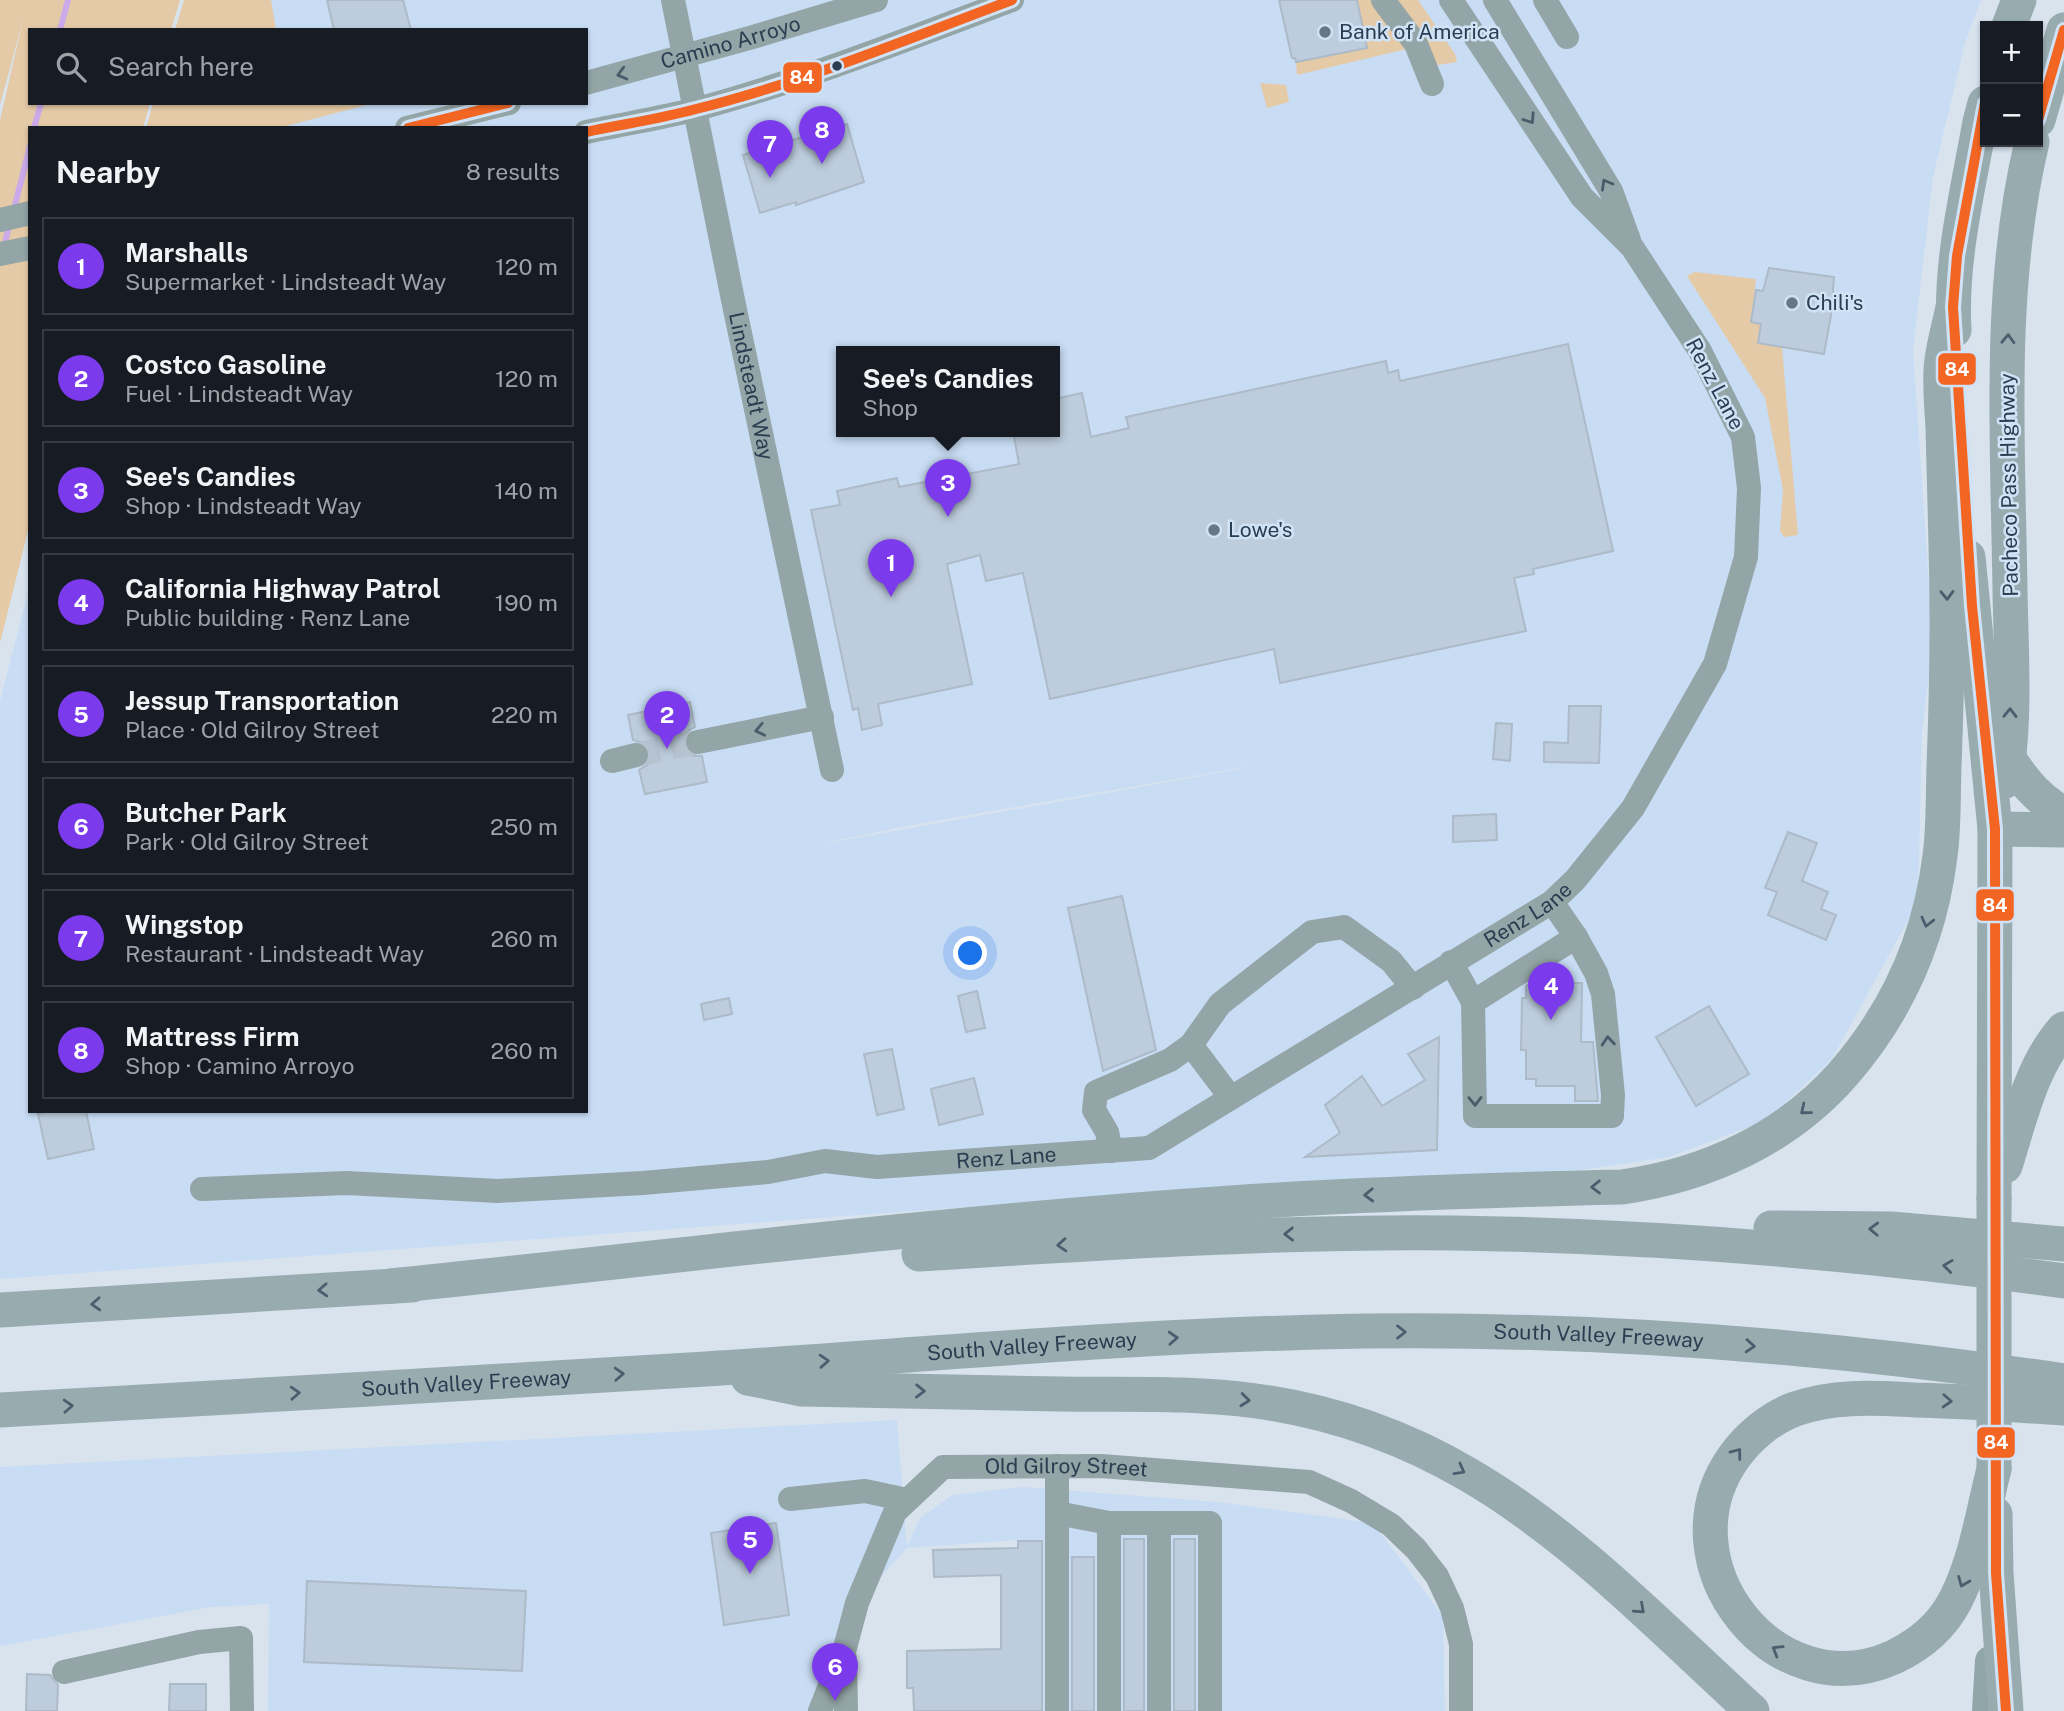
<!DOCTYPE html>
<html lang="en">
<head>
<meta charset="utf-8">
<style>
	body { margin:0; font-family:"Public Sans",sans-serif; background:#242831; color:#f1f3f6 }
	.controls { position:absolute; right:21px; top:21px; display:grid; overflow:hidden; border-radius:0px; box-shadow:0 2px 5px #0004 }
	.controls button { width:63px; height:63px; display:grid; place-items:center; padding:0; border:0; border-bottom:2px solid #363941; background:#171b24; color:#f1f3f6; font:35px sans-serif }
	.you { position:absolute; left:971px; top:954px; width:24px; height:24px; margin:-18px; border:5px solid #fff; border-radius:50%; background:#1a73e8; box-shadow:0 0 0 10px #1a73e833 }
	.badge { display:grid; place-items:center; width:46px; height:46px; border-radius:50%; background:#7c3aed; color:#fff; font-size:23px; font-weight:700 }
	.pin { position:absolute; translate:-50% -58px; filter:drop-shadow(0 2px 4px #0008) }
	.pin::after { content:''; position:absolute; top:37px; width:24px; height:21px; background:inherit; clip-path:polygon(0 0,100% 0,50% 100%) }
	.popup { position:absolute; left:836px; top:346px; width:224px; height:91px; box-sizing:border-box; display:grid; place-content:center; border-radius:0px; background:#171b24; filter:drop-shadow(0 2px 5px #0005); font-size:23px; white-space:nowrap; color:#9ea1a6 }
	.popup b { font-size:26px; color:#f1f3f6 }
	.popup::after { content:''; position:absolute; left:50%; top:100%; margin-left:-14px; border:14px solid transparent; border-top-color:#171b24 }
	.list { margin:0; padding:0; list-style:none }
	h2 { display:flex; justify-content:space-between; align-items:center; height:91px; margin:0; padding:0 28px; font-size:30px }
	h2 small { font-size:23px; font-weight:400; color:#9ea1a6 }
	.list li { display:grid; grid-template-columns:46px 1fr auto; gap:21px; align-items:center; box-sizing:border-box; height:98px; margin:0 14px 14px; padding:0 14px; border:2px solid #363941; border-radius:0px }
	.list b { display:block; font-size:26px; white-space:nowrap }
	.list p { margin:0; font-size:23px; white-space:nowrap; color:#9ea1a6 }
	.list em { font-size:23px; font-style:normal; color:#9ea1a6 }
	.icon { flex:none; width:38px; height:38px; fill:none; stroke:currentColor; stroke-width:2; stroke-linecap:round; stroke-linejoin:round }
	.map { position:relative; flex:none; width:2064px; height:1711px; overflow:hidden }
	.search { position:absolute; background:#171b24; box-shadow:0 2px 5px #0004; left:28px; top:28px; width:560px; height:77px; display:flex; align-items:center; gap:18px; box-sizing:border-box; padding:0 24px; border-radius:0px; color:#9ea1a6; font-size:26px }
	.panel { position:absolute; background:#171b24; box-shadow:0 2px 5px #0004; left:28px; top:126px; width:560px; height:987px; border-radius:0px }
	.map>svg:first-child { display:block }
	.built { fill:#c8ddf4; fill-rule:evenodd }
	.green { fill:#e5caa7 }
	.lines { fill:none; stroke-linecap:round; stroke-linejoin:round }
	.stream { stroke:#cbaaea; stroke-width:6 }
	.building { fill:#bdcddd; stroke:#adbac8; stroke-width:2 }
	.minor-tunnel { stroke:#b5c2cf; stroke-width:24; stroke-dasharray:24 12; stroke-linecap:butt }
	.minor { stroke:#93a5a6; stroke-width:24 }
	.major { stroke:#90a6a8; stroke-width:30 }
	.highway { stroke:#98acb0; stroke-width:35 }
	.highway-bridge { stroke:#98acb0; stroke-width:35 }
	.bus-1-casing { stroke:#d0e3f6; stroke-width:16 }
	.bus-1 { stroke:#f26522; stroke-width:10 }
	.oneway { stroke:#4a5c6a }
	.oneway2 { stroke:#4c5e6e }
	.poi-dot { fill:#687788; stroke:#d0e3f6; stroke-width:2.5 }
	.bus-dot { fill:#2b3d51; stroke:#d0e3f6; stroke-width:2.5 }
	.labels { text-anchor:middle; stroke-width:5; stroke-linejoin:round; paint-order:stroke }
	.poi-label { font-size:21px; fill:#2b3d51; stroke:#d0e3f6; text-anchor:start }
	.street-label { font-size:21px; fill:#2b3d51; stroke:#d0e3f6 }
	.line-badge { stroke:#d0e3f6; stroke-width:2.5 }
	.badge-label { font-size:19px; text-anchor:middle; font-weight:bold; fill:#fff }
</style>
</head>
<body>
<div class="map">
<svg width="2064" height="1711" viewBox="0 0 2064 1711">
	<rect width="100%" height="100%" fill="#d8e3ee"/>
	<!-- built -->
	<g class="built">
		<path d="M189,0H1981L1965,43L1933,177L1913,350L1933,643L1922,731L1918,902L1832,1059L1766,1121L1669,1157L1562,1173L1331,1180L0,1279V701L30,585V1111H586V128H152L159,103H586V30H181ZM841,351H1055V431H841ZM1245,767V768L811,846L907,826Z"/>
		<path d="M897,1420L907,1546L921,1517L953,1495L1023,1487L1218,1502L1373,1523L1443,1616L1445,1711H1016L1017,1540L907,1548L857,1603L809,1711H268L269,1604L211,1607L1,1646L0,1644V1467Z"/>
	</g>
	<!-- green -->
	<g class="green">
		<path d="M0,0H180L171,30H30V103H150L143,128H30V523L0,643V120L23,20L0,105Z"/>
		<path d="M184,0H271L276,30H175Z"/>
		<path d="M1357,0H1374L1407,49L1297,75L1296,62L1367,48Z"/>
		<path d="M1398,0H1418L1455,54L1457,62L1438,65Z"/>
		<path d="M1260,83L1286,85L1289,102L1267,108Z"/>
		<path d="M153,103H374L279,128H146Z"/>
		<path d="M1695,272L1756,279L1751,322L1761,324L1758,343L1782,347L1798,535L1784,537L1780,531L1783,490L1765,398L1687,276Z"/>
	</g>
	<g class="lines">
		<!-- stream -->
		<g class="stream">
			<path d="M60,30L68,0"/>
			<path d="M34,128L41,103"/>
			<path d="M14,209L30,146"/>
			<path d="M4,246L10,223"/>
		</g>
	</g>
	<!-- building -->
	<g class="building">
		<path d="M327,0H403L411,30H334Z"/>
		<path d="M1279,0H1357L1367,48L1296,62L1295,58H1292Z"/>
		<path d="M847,124L864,182L796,205V202L760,213L743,155Z"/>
		<path d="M1769,268L1834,277L1831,315L1824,354L1758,343L1761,324L1751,322L1756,290L1763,291Z"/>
		<path d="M1568,344L1613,551L1533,569L1534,574L1514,578L1526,631L1280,683L1274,649L1050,699L1023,573L986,581L980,555L947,564L972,684L878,704L882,725L862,730L858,708L853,710L811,510L840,505L837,491L897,478L899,487L1019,464L1013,431H1055V399L1082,393L1091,437L1129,428L1126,417L1386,361L1388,373L1398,370L1400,381Z"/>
		<path d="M690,702L695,727L689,730L684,737V746L693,756H702L707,782L645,794L639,770L647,765L651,752L646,744L633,740L628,715Z"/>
		<path d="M1569,706H1601L1599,763L1544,762V742L1568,743Z"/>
		<path d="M1496,723L1512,724L1510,761L1493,759Z"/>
		<path d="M1496,814L1497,840L1453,842V816Z"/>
		<path d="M1788,832L1817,843L1802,881L1828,892L1821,909L1836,915L1826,940L1768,915L1777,892L1765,888Z"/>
		<path d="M1122,896L1156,1050L1103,1071L1068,908Z"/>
		<path d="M1537,979H1547V983H1582L1581,1042H1593L1598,1101H1575V1086H1536V1079H1526V1050H1521L1522,998H1526V986Z"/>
		<path d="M977,991L985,1028L966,1032L958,996Z"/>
		<path d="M729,998L732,1014L704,1020L701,1004Z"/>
		<path d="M1709,1006L1749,1074L1696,1106L1656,1037Z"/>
		<path d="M1439,1037L1437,1150L1305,1157L1340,1133L1325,1105L1362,1076L1382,1106L1425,1080L1408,1054Z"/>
		<path d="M892,1049L904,1109L877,1115L864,1054Z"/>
		<path d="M974,1078L983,1114L939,1125L931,1089Z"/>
		<path d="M49,1111H86L94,1149L48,1159L38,1114Z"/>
		<path d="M776,1523L789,1615L724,1625L711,1533Z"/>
		<rect x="1124" y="1539" width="20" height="172"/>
		<rect x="1174" y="1539" width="21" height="172"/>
		<path d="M1018,1541H1042V1711H914L913,1688H907V1651L1001,1649V1575L934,1577L933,1550L1018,1548Z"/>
		<rect x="1072" y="1557" width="22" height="154"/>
		<path d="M307,1581L526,1591L522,1671L304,1662Z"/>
		<path d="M27,1674L50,1675L58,1685L57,1711H26Z"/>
		<path d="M170,1684H206V1711H169Z"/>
	</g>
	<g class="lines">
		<!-- minor-tunnel -->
		<path class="minor-tunnel" d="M636,755L698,742"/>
		<!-- minor -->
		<g class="minor">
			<path id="s1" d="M673,0L733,300L832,770"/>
			<path d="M1383,0L1416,44L1432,84"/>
			<path d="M1495,0L1611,191L1629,240"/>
			<path d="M1545,0L1567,37"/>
			<path id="s2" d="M586,83L753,37L876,0"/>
			<path d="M407,128L509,103"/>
			<path d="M586,132C623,124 661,118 697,109C804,80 908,39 1012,0"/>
			<path d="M0,220L30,213"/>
			<path d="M0,254L30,248"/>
			<path d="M698,742L822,717"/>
			<path d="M612,761L636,755"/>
			<path d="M1451,962L1473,1002L1475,1116H1612L1613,1095L1603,994L1596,973L1576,937L1552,902"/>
			<path d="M1473,1002L1576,937"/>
			<path d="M1231,1098L1191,1045L1220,1004L1312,932L1344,927L1391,961L1413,988"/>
			<path d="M1111,1151L1107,1132L1094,1110L1096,1092L1170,1060L1191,1045"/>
			<path id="s3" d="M202,1189L347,1183L498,1191L643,1183L768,1172L825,1161L877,1167L1149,1148L1552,902L1575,880L1633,808L1715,664L1746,557L1749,488L1743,437L1700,351L1632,247L1582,197L1451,0"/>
			<path d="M1057,1466V1711"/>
			<path d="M790,1499L865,1491L907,1500"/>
			<path d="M1057,1513L1109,1523H1210V1711"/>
			<path d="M1109,1523V1711"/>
			<path d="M845,1659L846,1711"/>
			<path d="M64,1672L199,1642L241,1638L242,1711"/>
			<path id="s4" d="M820,1711L845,1648L857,1603L895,1512L943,1467L1101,1466L1309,1482L1351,1501L1391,1525L1416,1549L1437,1576L1452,1608L1461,1644V1711"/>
			<path d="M1159,1711V1523"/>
		</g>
		<!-- major -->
		<path class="major" d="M1987,1711L1990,1661"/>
		<!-- highway -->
		<g class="highway">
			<path d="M2009,26L2019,0"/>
			<path d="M2038,120L2064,30"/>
			<path d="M1954,330C1950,260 1968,190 1980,122L1985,103"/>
			<path d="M1968,557L1995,829L1994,1199"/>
			<path d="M2009,759C2025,783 2039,800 2064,814"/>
			<path d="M2005,781C2016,724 2011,650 2010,591C2008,442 1997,288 2032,142"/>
			<path d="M1995,829L2064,830"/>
			<path d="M2005,1166C2020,1119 2031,1066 2064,1029"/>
			<path d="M1771,1228L1891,1229L2064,1244"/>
			<path d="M919,1254C1098,1243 1276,1231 1455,1233C1659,1236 1862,1253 2064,1281"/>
			<path d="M391,1286C671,1257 950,1222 1231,1203C1361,1194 1491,1190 1622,1187C1706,1175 1786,1139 1843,1074C1897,1012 1930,938 1940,856C1944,827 1943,796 1944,766C1947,692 1948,618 1946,544C1945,505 1944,467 1943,428C1942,409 1940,389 1941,370C1942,349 1949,328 1953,307"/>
			<path d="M0,1310L412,1285"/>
			<path d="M748,1378L802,1389C888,1390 974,1392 1061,1394C1125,1395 1191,1392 1256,1401C1330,1411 1404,1437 1469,1475C1575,1537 1662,1629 1752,1711"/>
			<path id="s5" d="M0,1410C235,1396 471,1384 706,1369C910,1356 1113,1337 1318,1332C1567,1326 1818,1344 2064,1381"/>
			<path d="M1994,1469C1983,1512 1976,1561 1955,1601C1942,1626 1919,1645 1894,1657C1775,1711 1659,1562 1734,1457C1749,1436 1771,1418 1795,1409C1835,1395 1875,1398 1916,1400C1965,1401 2015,1405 2064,1408"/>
			<path d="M1995,1514L1996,1573L2006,1711"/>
		</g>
		<!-- highway-bridge -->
		<path class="highway-bridge" d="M1994,1199V1469"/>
		<defs>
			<g id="bus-1">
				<path d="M1985,103L1957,256L1953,307L1972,606L1995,829L1996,1573L2006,1711"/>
				<path d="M2038,120L2064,30"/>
				<path d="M408,128L508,103"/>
				<path d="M586,132C623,124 660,119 696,109C804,82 908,39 1012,0"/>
			</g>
		</defs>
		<!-- bus-1 casing -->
		<use href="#bus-1" class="bus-1-casing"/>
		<!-- bus-1 -->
		<use href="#bus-1" class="bus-1"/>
	</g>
	<!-- one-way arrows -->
	<defs><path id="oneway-chevron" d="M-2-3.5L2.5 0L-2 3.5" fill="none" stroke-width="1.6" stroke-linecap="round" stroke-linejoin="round" transform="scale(1.75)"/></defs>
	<g class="oneway">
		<use href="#oneway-chevron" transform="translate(622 74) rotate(165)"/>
		<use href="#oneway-chevron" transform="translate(1530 119) rotate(56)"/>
		<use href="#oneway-chevron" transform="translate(1606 184) rotate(-120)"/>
		<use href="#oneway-chevron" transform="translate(760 730) rotate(168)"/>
		<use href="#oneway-chevron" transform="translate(1608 1041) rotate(-95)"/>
		<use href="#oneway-chevron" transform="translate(1475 1101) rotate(89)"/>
	</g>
	<g class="oneway2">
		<use href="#oneway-chevron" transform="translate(2008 339) rotate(-88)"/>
		<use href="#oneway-chevron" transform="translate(1947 595) rotate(89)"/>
		<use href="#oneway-chevron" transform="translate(2010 713) rotate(-89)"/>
		<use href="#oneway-chevron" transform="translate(1927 922) rotate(104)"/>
		<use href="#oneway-chevron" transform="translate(1805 1110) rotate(141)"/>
		<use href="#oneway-chevron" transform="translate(1596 1187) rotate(179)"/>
		<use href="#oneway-chevron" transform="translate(1369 1195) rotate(178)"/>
		<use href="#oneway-chevron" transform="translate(1874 1229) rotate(-178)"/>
		<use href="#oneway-chevron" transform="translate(1289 1234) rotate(179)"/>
		<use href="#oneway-chevron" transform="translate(1062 1245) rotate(176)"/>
		<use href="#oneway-chevron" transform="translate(1948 1266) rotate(-173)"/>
		<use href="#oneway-chevron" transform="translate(323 1290) rotate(177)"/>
		<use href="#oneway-chevron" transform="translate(96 1304) rotate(177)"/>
		<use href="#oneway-chevron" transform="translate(1401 1332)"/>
		<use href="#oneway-chevron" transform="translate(1173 1338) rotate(-3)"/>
		<use href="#oneway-chevron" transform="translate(1750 1346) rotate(4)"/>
		<use href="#oneway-chevron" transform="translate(824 1361) rotate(-4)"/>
		<use href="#oneway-chevron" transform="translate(619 1374) rotate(-3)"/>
		<use href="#oneway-chevron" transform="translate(920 1391) rotate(1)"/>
		<use href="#oneway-chevron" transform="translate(295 1393) rotate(-3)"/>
		<use href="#oneway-chevron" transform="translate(1245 1400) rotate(6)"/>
		<use href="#oneway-chevron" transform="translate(1947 1401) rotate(3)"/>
		<use href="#oneway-chevron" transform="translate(68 1406) rotate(-3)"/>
		<use href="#oneway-chevron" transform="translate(1737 1453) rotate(-53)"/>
		<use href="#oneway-chevron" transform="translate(1460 1470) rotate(29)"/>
		<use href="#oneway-chevron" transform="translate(1963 1582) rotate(112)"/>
		<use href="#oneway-chevron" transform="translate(1640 1609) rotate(42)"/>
		<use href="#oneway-chevron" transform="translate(1777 1650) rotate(-149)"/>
	</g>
	<!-- markers -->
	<g class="poi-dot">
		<circle cx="1325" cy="32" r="7"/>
		<circle cx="1792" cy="303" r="7"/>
		<circle cx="1214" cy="530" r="7"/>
	</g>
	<circle class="bus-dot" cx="837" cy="66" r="6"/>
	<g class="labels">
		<!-- poi labels -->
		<g class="poi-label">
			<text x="1339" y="39">Bank of America</text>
			<text x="1806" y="310">Chili's</text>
			<text x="1228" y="537">Lowe's</text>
		</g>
		<!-- street labels -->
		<g class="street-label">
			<text dy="7" stroke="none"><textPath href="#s2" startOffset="150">Camino Arroyo</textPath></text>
			<text transform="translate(1715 384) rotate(62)" y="7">Renz Lane</text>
			<text dy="7" stroke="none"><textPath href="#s1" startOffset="394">Lindsteadt Way</textPath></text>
			<text transform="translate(2009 485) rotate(-91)" y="7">Pacheco Pass Highway</text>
			<text dy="7" stroke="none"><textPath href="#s3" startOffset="1395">Renz Lane</textPath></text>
			<text dy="7" stroke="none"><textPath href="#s3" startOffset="807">Renz Lane</textPath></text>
			<text dy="7" stroke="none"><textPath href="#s5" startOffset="1601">South Valley Freeway</textPath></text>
			<text dy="7" stroke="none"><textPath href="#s5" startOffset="1034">South Valley Freeway</textPath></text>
			<text dy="7" stroke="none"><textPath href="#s5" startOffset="467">South Valley Freeway</textPath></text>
			<text dy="7" stroke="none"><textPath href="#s4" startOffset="402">Old Gilroy Street</textPath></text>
		</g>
	</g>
	<g class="line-badge">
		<rect x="782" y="61" width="41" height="33" rx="7" fill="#f26522"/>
		<rect x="1937" y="352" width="40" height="34" rx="7" fill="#f26522"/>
		<rect x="1975" y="888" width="40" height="34" rx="7" fill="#f26522"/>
		<rect x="1976" y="1426" width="40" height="33" rx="7" fill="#f26522"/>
	</g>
	<g class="badge-label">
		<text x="802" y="84">84</text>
		<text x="1957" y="376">84</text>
		<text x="1995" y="912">84</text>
		<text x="1996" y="1449">84</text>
	</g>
</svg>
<div class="controls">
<button>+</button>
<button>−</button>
</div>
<div class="you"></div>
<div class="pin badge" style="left:891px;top:597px">1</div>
<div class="pin badge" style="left:667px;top:749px">2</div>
<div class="pin badge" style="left:948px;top:517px">3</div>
<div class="popup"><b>See's Candies</b>Shop</div>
<div class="pin badge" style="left:1551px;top:1020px">4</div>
<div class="pin badge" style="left:750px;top:1574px">5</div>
<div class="pin badge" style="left:835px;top:1701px">6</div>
<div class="pin badge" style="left:770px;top:178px">7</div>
<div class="pin badge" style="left:822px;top:164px">8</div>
<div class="search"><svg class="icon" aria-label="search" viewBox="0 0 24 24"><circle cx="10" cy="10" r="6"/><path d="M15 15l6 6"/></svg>Search here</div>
<section class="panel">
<h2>Nearby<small>8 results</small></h2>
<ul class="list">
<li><span class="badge">1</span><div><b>Marshalls</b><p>Supermarket · Lindsteadt Way</p></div><em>120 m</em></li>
<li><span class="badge">2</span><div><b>Costco Gasoline</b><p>Fuel · Lindsteadt Way</p></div><em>120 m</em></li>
<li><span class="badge">3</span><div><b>See's Candies</b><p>Shop · Lindsteadt Way</p></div><em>140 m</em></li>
<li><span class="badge">4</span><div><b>California Highway Patrol</b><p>Public building · Renz Lane</p></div><em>190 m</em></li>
<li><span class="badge">5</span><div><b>Jessup Transportation</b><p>Place · Old Gilroy Street</p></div><em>220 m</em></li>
<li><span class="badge">6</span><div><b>Butcher Park</b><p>Park · Old Gilroy Street</p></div><em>250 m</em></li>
<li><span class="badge">7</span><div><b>Wingstop</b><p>Restaurant · Lindsteadt Way</p></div><em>260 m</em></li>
<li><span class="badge">8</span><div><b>Mattress Firm</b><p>Shop · Camino Arroyo</p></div><em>260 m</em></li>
</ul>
</section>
</div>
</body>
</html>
